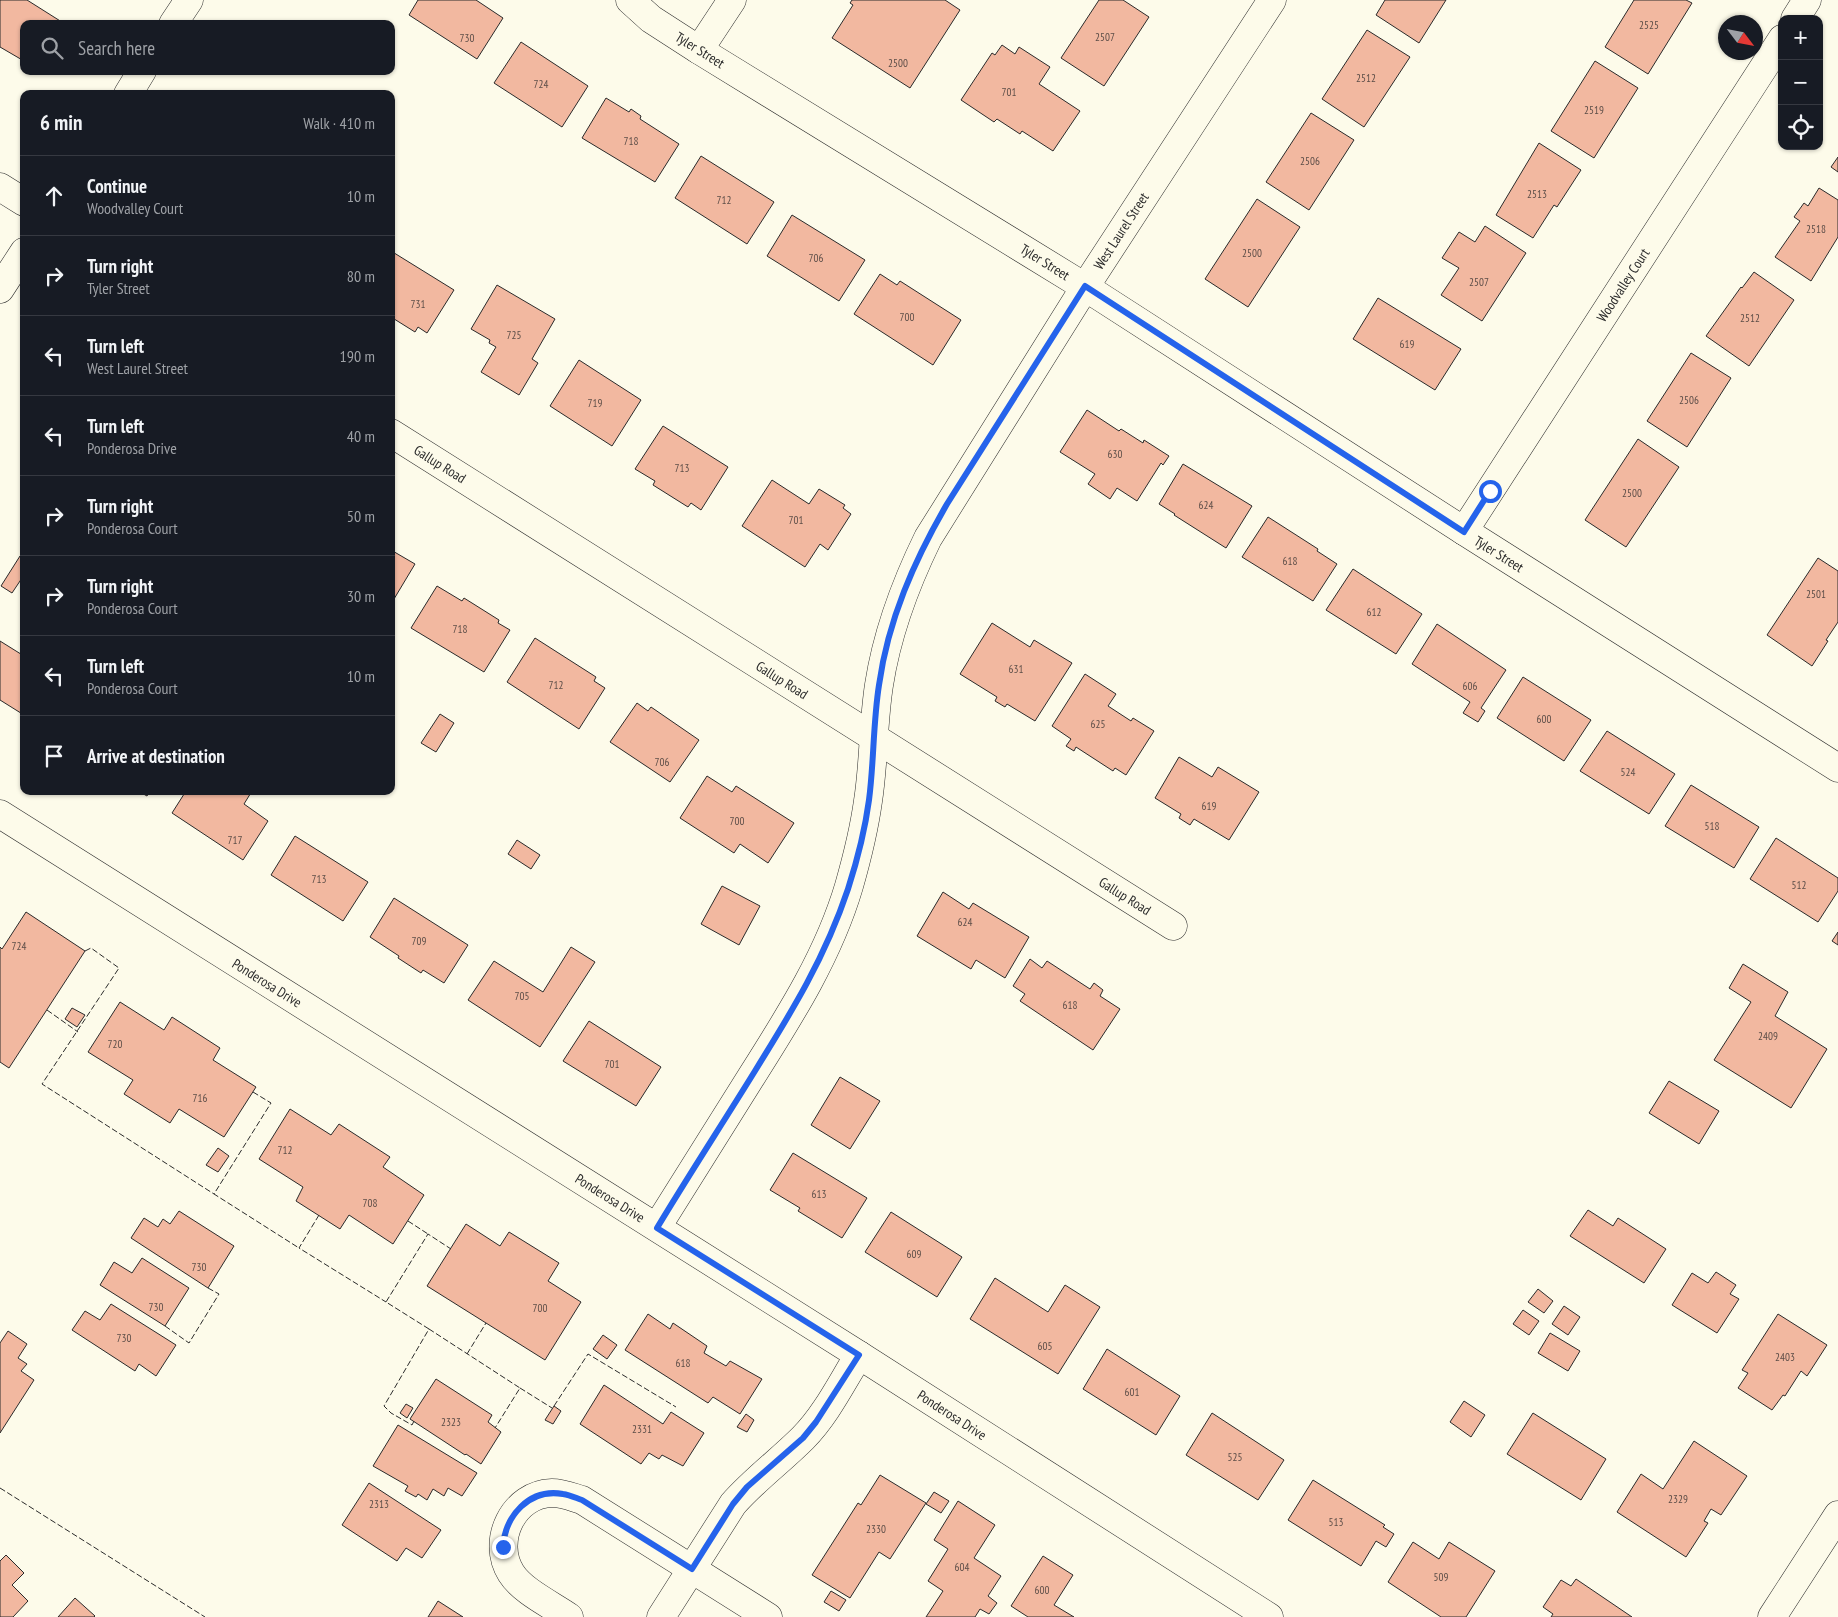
<!DOCTYPE html>
<html lang="en">
<head>
<meta charset="utf-8">
<style>
	body { margin:0; font-family:"PT Sans Narrow",sans-serif; background:#242831; color:#f1f3f6 }
	.controls { position:absolute; right:15px; top:15px; display:grid; overflow:hidden; border-radius:10px; box-shadow:0 1px 4px #0004 }
	.controls button { width:45px; height:45px; display:grid; place-items:center; padding:0; border:0; border-bottom:1px solid #363941; background:#171b24; color:#f1f3f6; font:25px sans-serif }
	.compass { position:absolute; left:1718px; top:15px; width:45px; height:45px; border-radius:50%; background:#171b24; box-shadow:0 1px 4px #0004; rotate:122deg }
	.stop { position:absolute; width:15px; height:15px; margin:-11px; border:4px solid #2563eb; border-radius:50%; background:#fff }
	.stop.end { background:#2563eb; border-color:#fff; box-shadow:0 1px 5px #0008 }
	.list { margin:0; padding:0; list-style:none }
	h2 { display:flex; justify-content:space-between; align-items:center; height:65px; margin:0; padding:0 20px; font-size:21px }
	h2 small { font-size:16px; font-weight:400; color:#9ea1a6 }
	.list li { display:grid; grid-template-columns:32px 1fr auto; gap:15px; align-items:center; box-sizing:border-box; height:80px; padding:0 20px; border-top:1px solid #363941 }
	.list b { display:block; font-size:19px; white-space:nowrap }
	.list p { margin:0; font-size:16px; white-space:nowrap; color:#9ea1a6 }
	.list em { font-size:16px; font-style:normal; color:#9ea1a6 }
	.icon { flex:none; width:28px; height:28px; fill:none; stroke:currentColor; stroke-width:2; stroke-linecap:round; stroke-linejoin:round }
	.map { position:relative; flex:none; width:1838px; height:1617px; overflow:hidden }
	.search { position:absolute; background:#171b24; box-shadow:0 1px 4px #0004; left:20px; top:20px; width:375px; height:55px; display:flex; align-items:center; gap:12px; box-sizing:border-box; padding:0 18px; border-radius:10px; color:#9ea1a6; font-size:19px }
	.panel { position:absolute; background:#171b24; box-shadow:0 1px 4px #0004; left:20px; top:90px; width:375px; height:705px; border-radius:10px }
	.map>svg:first-child { display:block }
	.building { fill:#f2b8a0; stroke:#2b2b2b }
	.lines { fill:none; stroke-linecap:round; stroke-linejoin:round }
	.minor-casing { stroke:#2b2b2b; stroke-width:29 }
	.primary-casing { stroke:#2b2b2b; stroke-width:29 }
	.minor { stroke:#fdfbea; stroke-width:28 }
	.primary { stroke:#fdfbea; stroke-width:28 }
	.fence { stroke:#2b2b2b; stroke-width:1; stroke-dasharray:6 2.5; stroke-linecap:butt }
	.route { stroke:#2563eb; stroke-width:6 }
	.labels { text-anchor:middle; stroke-width:4; stroke-linejoin:round; paint-order:stroke }
	.number-label { font-size:11px; fill:#5d4e48 }
	.street-label { font-size:14px; fill:#2b2b2b; stroke:#fdfbea }
</style>
</head>
<body>
<div class="map">
<svg width="1838" height="1617" viewBox="0 0 1838 1617">
	<rect width="100%" height="100%" fill="#fdfbea"/>
	<!-- building -->
	<g class="building">
		<path d="M0,0H27L65,24H24V61L0,47Z"/>
		<path d="M418,0H476L503,18L477,59L409,15Z"/>
		<path d="M852,0H945L960,10L910,88L832,38L853,5L850,3Z"/>
		<path d="M1099,0H1123L1149,17L1104,86L1061,58Z"/>
		<path d="M1385,0H1446L1419,43L1376,15Z"/>
		<path d="M1634,0H1686L1692,3L1648,74L1605,47Z"/>
		<path d="M1367,30L1410,57L1364,127L1322,99Z"/>
		<path d="M521,42L588,86L562,127L494,83Z"/>
		<path d="M1002,45L1015,54L1019,47L1050,67L1039,84L1080,111L1053,151L1022,131L1020,134L997,119L994,122L961,100L992,53L995,55Z"/>
		<path d="M1595,61L1638,88L1594,158L1551,131Z"/>
		<path d="M606,98L629,112L631,109L641,116L640,119L679,144L655,182L582,138Z"/>
		<path d="M1311,113L1354,140L1309,210L1266,182Z"/>
		<path d="M1539,143L1581,170L1557,207L1554,205L1533,238L1496,215Z"/>
		<path d="M701,156L774,202L747,244L675,198Z"/>
		<path d="M1838,157V172L1831,167Z"/>
		<path d="M1819,188L1838,200V237L1811,281L1775,257L1800,221L1794,217L1804,203L1808,206Z"/>
		<path d="M1257,199L1300,227L1248,307L1205,279Z"/>
		<path d="M792,215L865,260L839,301L767,256Z"/>
		<path d="M1485,226L1526,253L1482,321L1441,295L1459,268L1442,258L1459,232L1475,242Z"/>
		<path d="M391,251L454,290L427,333L418,327L415,332L391,317Z"/>
		<path d="M1754,272L1794,300L1749,366L1706,336L1741,287L1742,288Z"/>
		<path d="M880,274L897,285L900,281L961,320L933,365L854,314Z"/>
		<path d="M497,285L555,319L532,359L538,363L519,395L481,372L496,347L489,343L490,340L471,329Z"/>
		<path d="M1378,298L1461,349L1435,390L1353,339Z"/>
		<path d="M1691,353L1731,378L1687,447L1647,421Z"/>
		<path d="M579,360L641,400L612,446L550,406Z"/>
		<path d="M1087,410L1119,431L1121,429L1143,443L1144,440L1169,456L1163,465L1161,463L1137,501L1117,488L1110,499L1088,484L1095,474L1060,452Z"/>
		<path d="M663,426L728,467L701,510L691,503L688,507L653,485L655,481L635,469Z"/>
		<path d="M1638,439L1679,467L1626,547L1585,520Z"/>
		<path d="M1183,464L1252,506L1226,548L1174,515L1175,514L1159,504Z"/>
		<path d="M772,480L809,504L819,489L845,505L843,508L851,514L828,550L820,544L805,567L742,526Z"/>
		<path d="M1268,517L1318,549L1317,551L1337,564L1313,601L1242,557Z"/>
		<path d="M391,550L415,564L391,604Z"/>
		<path d="M20,556L24,558V575L12,593L1,586Z"/>
		<path d="M1818,558L1838,571V622L1826,640L1828,641L1812,666L1767,635Z"/>
		<path d="M1353,569L1422,614L1396,654L1326,610Z"/>
		<path d="M437,586L462,601L464,598L499,620L498,623L510,630L484,672L411,628Z"/>
		<path d="M992,623L1030,647L1034,640L1072,663L1035,721L1007,704L1005,707L995,701L997,697L960,674Z"/>
		<path d="M1437,624L1506,670L1481,708L1485,711L1478,722L1463,713L1470,702L1412,664Z"/>
		<path d="M535,638L596,677L594,681L605,688L579,729L507,682Z"/>
		<path d="M0,641L24,656V715L0,700Z"/>
		<path d="M1085,674L1116,694L1108,706L1131,721L1133,718L1154,731L1126,775L1115,768L1113,771L1076,747L1074,751L1066,746L1071,739L1052,726Z"/>
		<path d="M1523,677L1591,720L1564,761L1497,718Z"/>
		<path d="M637,703L648,711L651,707L699,740L670,782L610,742Z"/>
		<path d="M440,714L454,723L436,752L421,743Z"/>
		<path d="M1607,731L1675,774L1649,814L1580,771Z"/>
		<path d="M1179,757L1212,777L1218,767L1259,792L1229,840L1194,819L1190,825L1179,818L1181,814L1155,798Z"/>
		<path d="M707,776L732,792L736,786L794,823L768,863L740,844L734,853L680,818Z"/>
		<path d="M1691,785L1759,827L1734,868L1665,826Z"/>
		<path d="M138,791H150L147,796Z"/>
		<path d="M186,791H252L244,804L268,821L243,860L172,813Z"/>
		<path d="M295,836L368,882L343,921L271,875Z"/>
		<path d="M1776,838L1838,878V891L1818,922L1750,879Z"/>
		<path d="M517,840L540,855L531,869L508,854Z"/>
		<path d="M722,886L760,906L739,945L701,924Z"/>
		<path d="M943,892L969,909L973,903L1029,937L1005,978L976,960L971,969L917,936Z"/>
		<path d="M394,898L468,945L444,983L423,970L421,973L398,958L399,956L370,937Z"/>
		<path d="M26,912L85,951L9,1068L0,1062V947L2,949Z"/>
		<path d="M1838,932V945L1832,941Z"/>
		<path d="M571,947L595,962L540,1047L468,1000L494,961L543,992Z"/>
		<path d="M1030,959L1042,968L1047,961L1090,989L1094,983L1103,990L1100,996L1120,1009L1093,1050L1020,1001L1025,994L1013,986Z"/>
		<path d="M1743,964L1788,992L1775,1016L1827,1049L1791,1108L1714,1060L1751,1002L1729,988Z"/>
		<path d="M120,1002L164,1030L172,1017L220,1048L213,1060L256,1087L224,1137L179,1109L170,1123L124,1094L133,1080L88,1052Z"/>
		<path d="M72,1008L85,1015L77,1027L65,1019Z"/>
		<path d="M589,1021L661,1067L636,1106L563,1061Z"/>
		<path d="M840,1077L880,1101L850,1149L811,1125Z"/>
		<path d="M1669,1081L1719,1111L1699,1144L1649,1113Z"/>
		<path d="M290,1109L331,1135L339,1124L390,1157L383,1167L424,1195L393,1244L349,1215L340,1229L296,1201L303,1187L259,1159Z"/>
		<path d="M218,1148L229,1156L218,1172L206,1165Z"/>
		<path d="M793,1153L867,1198L842,1238L798,1211L800,1208L770,1190Z"/>
		<path d="M1588,1210L1613,1226L1618,1218L1666,1249L1644,1283L1570,1236Z"/>
		<path d="M179,1211L234,1246L208,1288L131,1238L144,1218L158,1227L163,1219L170,1224Z"/>
		<path d="M891,1212L962,1257L937,1297L865,1252Z"/>
		<path d="M466,1224L500,1246L509,1232L559,1263L548,1281L581,1302L545,1360L427,1286Z"/>
		<path d="M142,1258L189,1288L165,1326L100,1285L114,1262L132,1273Z"/>
		<path d="M1716,1272L1736,1285L1730,1294L1739,1299L1717,1333L1672,1305L1692,1273L1708,1283Z"/>
		<path d="M995,1278L1048,1312L1065,1285L1100,1307L1058,1374L970,1319Z"/>
		<path d="M1538,1289L1553,1301L1544,1313L1528,1302Z"/>
		<path d="M111,1304L176,1345L156,1376L139,1364L135,1371L72,1330L85,1311L100,1320Z"/>
		<path d="M1564,1306L1580,1317L1568,1335L1552,1324Z"/>
		<path d="M1523,1310L1539,1321L1529,1335L1513,1324Z"/>
		<path d="M648,1314L670,1329L673,1323L707,1346L704,1353L726,1366L730,1361L762,1379L740,1414L713,1397L708,1403L625,1350Z"/>
		<path d="M1778,1314L1827,1345L1807,1376L1801,1371L1785,1396L1783,1395L1772,1410L1738,1388L1748,1373L1742,1370Z"/>
		<path d="M8,1331L27,1344L18,1358L27,1364L21,1371L34,1380L0,1433V1343Z"/>
		<path d="M1550,1333L1580,1351L1568,1371L1538,1353Z"/>
		<path d="M603,1335L617,1345L607,1359L593,1349Z"/>
		<path d="M1107,1349L1180,1396L1156,1435L1083,1389Z"/>
		<path d="M436,1379L492,1415L488,1422L501,1432L481,1464L466,1454L465,1455L410,1419Z"/>
		<path d="M604,1385L663,1424L671,1412L704,1433L683,1466L662,1455L659,1459L649,1453L641,1464L580,1424Z"/>
		<path d="M1464,1401L1485,1415L1471,1437L1450,1422Z"/>
		<path d="M406,1404L413,1408L407,1418L400,1413Z"/>
		<path d="M554,1406L561,1411L553,1424L545,1420Z"/>
		<path d="M1212,1413L1284,1460L1258,1500L1186,1455Z"/>
		<path d="M1533,1413L1606,1459L1581,1500L1507,1454Z"/>
		<path d="M746,1414L754,1420L747,1432L737,1427Z"/>
		<path d="M398,1425L477,1473L462,1496L448,1488L444,1496L433,1489L427,1500L418,1494L416,1497L405,1491L408,1486L373,1466Z"/>
		<path d="M1694,1441L1747,1476L1721,1515L1711,1509L1704,1521L1708,1523L1686,1557L1617,1512L1641,1474L1663,1489Z"/>
		<path d="M880,1475L926,1503L890,1559L879,1552L850,1598L812,1575L858,1503L861,1505Z"/>
		<path d="M1313,1480L1385,1525L1383,1527L1394,1534L1386,1547L1376,1541L1361,1566L1288,1520Z"/>
		<path d="M369,1483L441,1530L422,1558L406,1548L397,1561L342,1525Z"/>
		<path d="M934,1492L949,1501L941,1513L926,1504Z"/>
		<path d="M958,1501L995,1525L974,1558L1001,1576L988,1596L997,1603L989,1614L980,1609L975,1617H926L943,1591L928,1581L948,1549L934,1540Z"/>
		<path d="M1413,1542L1439,1559L1449,1542L1495,1571L1466,1617H1441L1388,1582Z"/>
		<path d="M6,1555L24,1573L12,1585L28,1601L13,1617H0V1561Z"/>
		<path d="M1043,1556L1073,1575L1054,1605L1074,1617H1028L1011,1606Z"/>
		<path d="M1576,1579L1632,1617H1551L1553,1614L1543,1607L1561,1580L1571,1586Z"/>
		<path d="M831,1591L846,1600L839,1611L824,1602Z"/>
		<path d="M75,1598L95,1616L94,1617H58Z"/>
		<path d="M438,1601L463,1617H428Z"/>
	</g>
	<g class="lines">
		<defs>
			<g id="minor">
				<path d="M630,0L651,19L699,50L1085,287L1464,531L1838,768"/>
				<path d="M1795,19L1807,0"/>
				<path d="M173,24L189,0"/>
				<path d="M699,50L732,0"/>
				<path d="M128,94L142,71"/>
				<path d="M0,187L24,202"/>
				<path d="M0,289L24,252"/>
				<path d="M391,433L1173,926"/>
				<path d="M1464,531L1782,39"/>
				<path d="M0,814L859,1355L1269,1617"/>
				<path d="M657,1227C689,1176 721,1125 753,1074C791,1014 829,954 849,886C857,858 864,830 868,801C874,763 873,723 879,685C887,633 905,585 928,538L1085,287L1272,0"/>
				<path d="M569,1617C552,1605 522,1591 511,1573C491,1541 513,1494 552,1493C563,1493 572,1497 582,1500L768,1617"/>
				<path d="M661,1617L733,1504C754,1480 780,1461 803,1438C826,1415 842,1382 859,1355"/>
			</g>
			<path id="primary" d="M1772,1617L1838,1515"/>
		</defs>
		<!-- minor casing -->
		<use href="#minor" class="minor-casing"/>
		<!-- primary casing -->
		<use href="#primary" class="primary-casing"/>
		<!-- minor -->
		<use href="#minor" class="minor"/>
		<!-- primary -->
		<use href="#primary" class="primary"/>
		<!-- fence -->
		<g class="fence">
			<path d="M85,951L91,948L119,968L42,1084L214,1194"/>
			<path d="M47,1010L78,1032"/>
			<path d="M253,1092L271,1103L214,1194L299,1248"/>
			<path d="M319,1215L299,1248L386,1302"/>
			<path d="M408,1221L428,1234"/>
			<path d="M165,1326L189,1343L219,1294L208,1288"/>
			<path d="M429,1329L386,1302L428,1234L451,1249"/>
			<path d="M467,1354L486,1323"/>
			<path d="M520,1388L552,1408"/>
			<path d="M554,1406L588,1354L676,1407"/>
			<path d="M414,1421L412,1425L391,1413L384,1406L429,1329L520,1388L495,1428"/>
			<path d="M0,1488L205,1617"/>
		</g>
	</g>
	<g class="lines">
		<!-- route -->
		<path class="route" d="M503,1547C505,1516 529,1488 563,1494C570,1495 576,1498 582,1500L692,1569L733,1504L747,1487L803,1438L816,1422L859,1355L657,1228C687,1178 719,1129 750,1079C789,1016 824,961 848,889C857,861 865,830 869,800C874,762 873,723 879,685C888,620 914,561 947,504L1085,286L1464,532L1490,491"/>
	</g>
	<g class="labels">
		<!-- number labels -->
		<g class="number-label">
			<text x="1649" y="29">2525</text>
			<text x="1105" y="41">2507</text>
			<text x="467" y="42">730</text>
			<text x="898" y="67">2500</text>
			<text x="1366" y="82">2512</text>
			<text x="541" y="88">724</text>
			<text x="1009" y="96">701</text>
			<text x="1594" y="114">2519</text>
			<text x="631" y="145">718</text>
			<text x="1310" y="165">2506</text>
			<text x="1537" y="198">2513</text>
			<text x="724" y="204">712</text>
			<text x="1816" y="233">2518</text>
			<text x="1252" y="257">2500</text>
			<text x="816" y="262">706</text>
			<text x="1479" y="286">2507</text>
			<text x="418" y="308">731</text>
			<text x="907" y="321">700</text>
			<text x="1750" y="322">2512</text>
			<text x="514" y="339">725</text>
			<text x="1407" y="348">619</text>
			<text x="1689" y="404">2506</text>
			<text x="595" y="407">719</text>
			<text x="1115" y="458">630</text>
			<text x="682" y="472">713</text>
			<text x="1632" y="497">2500</text>
			<text x="1206" y="509">624</text>
			<text x="796" y="524">701</text>
			<text x="1290" y="565">618</text>
			<text x="1816" y="598">2501</text>
			<text x="1374" y="616">612</text>
			<text x="460" y="633">718</text>
			<text x="1016" y="673">631</text>
			<text x="556" y="689">712</text>
			<text x="1470" y="690">606</text>
			<text x="1544" y="723">600</text>
			<text x="1098" y="728">625</text>
			<text x="662" y="766">706</text>
			<text x="1628" y="776">524</text>
			<text x="1209" y="810">619</text>
			<text x="737" y="825">700</text>
			<text x="1712" y="830">518</text>
			<text x="235" y="844">717</text>
			<text x="319" y="883">713</text>
			<text x="1799" y="889">512</text>
			<text x="965" y="926">624</text>
			<text x="419" y="945">709</text>
			<text x="19" y="950">724</text>
			<text x="522" y="1000">705</text>
			<text x="1070" y="1009">618</text>
			<text x="1768" y="1040">2409</text>
			<text x="115" y="1048">720</text>
			<text x="612" y="1068">701</text>
			<text x="200" y="1102">716</text>
			<text x="285" y="1154">712</text>
			<text x="819" y="1198">613</text>
			<text x="370" y="1207">708</text>
			<text x="914" y="1258">609</text>
			<text x="199" y="1271">730</text>
			<text x="156" y="1311">730</text>
			<text x="540" y="1312">700</text>
			<text x="124" y="1342">730</text>
			<text x="1045" y="1350">605</text>
			<text x="1785" y="1361">2403</text>
			<text x="683" y="1367">618</text>
			<text x="1132" y="1396">601</text>
			<text x="451" y="1426">2323</text>
			<text x="642" y="1433">2331</text>
			<text x="1235" y="1461">525</text>
			<text x="1678" y="1503">2329</text>
			<text x="379" y="1508">2313</text>
			<text x="1336" y="1526">513</text>
			<text x="876" y="1533">2330</text>
			<text x="962" y="1571">604</text>
			<text x="1441" y="1581">509</text>
			<text x="1042" y="1594">600</text>
		</g>
		<!-- street labels -->
		<g class="street-label">
			<text transform="translate(700 50) rotate(32)" y="5">Tyler Street</text>
			<text transform="translate(1121 231) rotate(-57)" y="5">West Laurel Street</text>
			<text transform="translate(1045 262) rotate(32)" y="5">Tyler Street</text>
			<text transform="translate(1623 285) rotate(-57)" y="5">Woodvalley Court</text>
			<text transform="translate(440 464) rotate(32)" y="5">Gallup Road</text>
			<text transform="translate(1499 554) rotate(32)" y="5">Tyler Street</text>
			<text transform="translate(782 680) rotate(32)" y="5">Gallup Road</text>
			<text transform="translate(1125 896) rotate(32)" y="5">Gallup Road</text>
			<text transform="translate(267 983) rotate(32)" y="5">Ponderosa Drive</text>
			<text transform="translate(610 1198) rotate(32)" y="5">Ponderosa Drive</text>
			<text transform="translate(952 1415) rotate(33)" y="5">Ponderosa Drive</text>
		</g>
	</g>
</svg>
<div class="controls">
<button>+</button>
<button>−</button>
<button><svg class="icon" aria-label="locate" viewBox="0 0 24 24"><circle cx="12" cy="12" r="6"/><path d="M12 2v4M12 18v4M2 12h4M18 12h4"/></svg></button>
</div>
<svg class="compass" viewBox="-18 -18 36 36"><path d="M0-13l5 13h-10z" fill="#e53935"/><path d="M0 13l5-13h-10z" fill="#9ea1a6"/></svg>
<div class="stop" style="left:1490px;top:491px"></div>
<div class="stop end" style="left:503px;top:1547px"></div>
<div class="search"><svg class="icon" aria-label="search" viewBox="0 0 24 24"><circle cx="10" cy="10" r="6"/><path d="M15 15l6 6"/></svg>Search here</div>
<section class="panel">
<h2>6 min<small>Walk · 410 m</small></h2>
<ul class="list">
<li><svg class="icon" aria-label="ahead" viewBox="0 0 24 24"><path d="M12 20V5M6 11l6-6 6 6"/></svg><div><b>Continue</b><p>Woodvalley Court</p></div><em>10 m</em></li>
<li><svg class="icon" aria-label="right" viewBox="0 0 24 24"><path d="M7 20v-9h11M14 6l5 5-5 5"/></svg><div><b>Turn right</b><p>Tyler Street</p></div><em>80 m</em></li>
<li><svg class="icon" aria-label="left" viewBox="0 0 24 24"><path d="M17 20v-9H6M10 6l-5 5 5 5"/></svg><div><b>Turn left</b><p>West Laurel Street</p></div><em>190 m</em></li>
<li><svg class="icon" aria-label="left" viewBox="0 0 24 24"><path d="M17 20v-9H6M10 6l-5 5 5 5"/></svg><div><b>Turn left</b><p>Ponderosa Drive</p></div><em>40 m</em></li>
<li><svg class="icon" aria-label="right" viewBox="0 0 24 24"><path d="M7 20v-9h11M14 6l5 5-5 5"/></svg><div><b>Turn right</b><p>Ponderosa Court</p></div><em>50 m</em></li>
<li><svg class="icon" aria-label="right" viewBox="0 0 24 24"><path d="M7 20v-9h11M14 6l5 5-5 5"/></svg><div><b>Turn right</b><p>Ponderosa Court</p></div><em>30 m</em></li>
<li><svg class="icon" aria-label="left" viewBox="0 0 24 24"><path d="M17 20v-9H6M10 6l-5 5 5 5"/></svg><div><b>Turn left</b><p>Ponderosa Court</p></div><em>10 m</em></li>
<li><svg class="icon" aria-label="arrive" viewBox="0 0 24 24"><path d="M6 21V4h12l-3 4 3 4H6"/></svg><div><b>Arrive at destination</b></div></li>
</ul>
</section>
</div>
</body>
</html>
